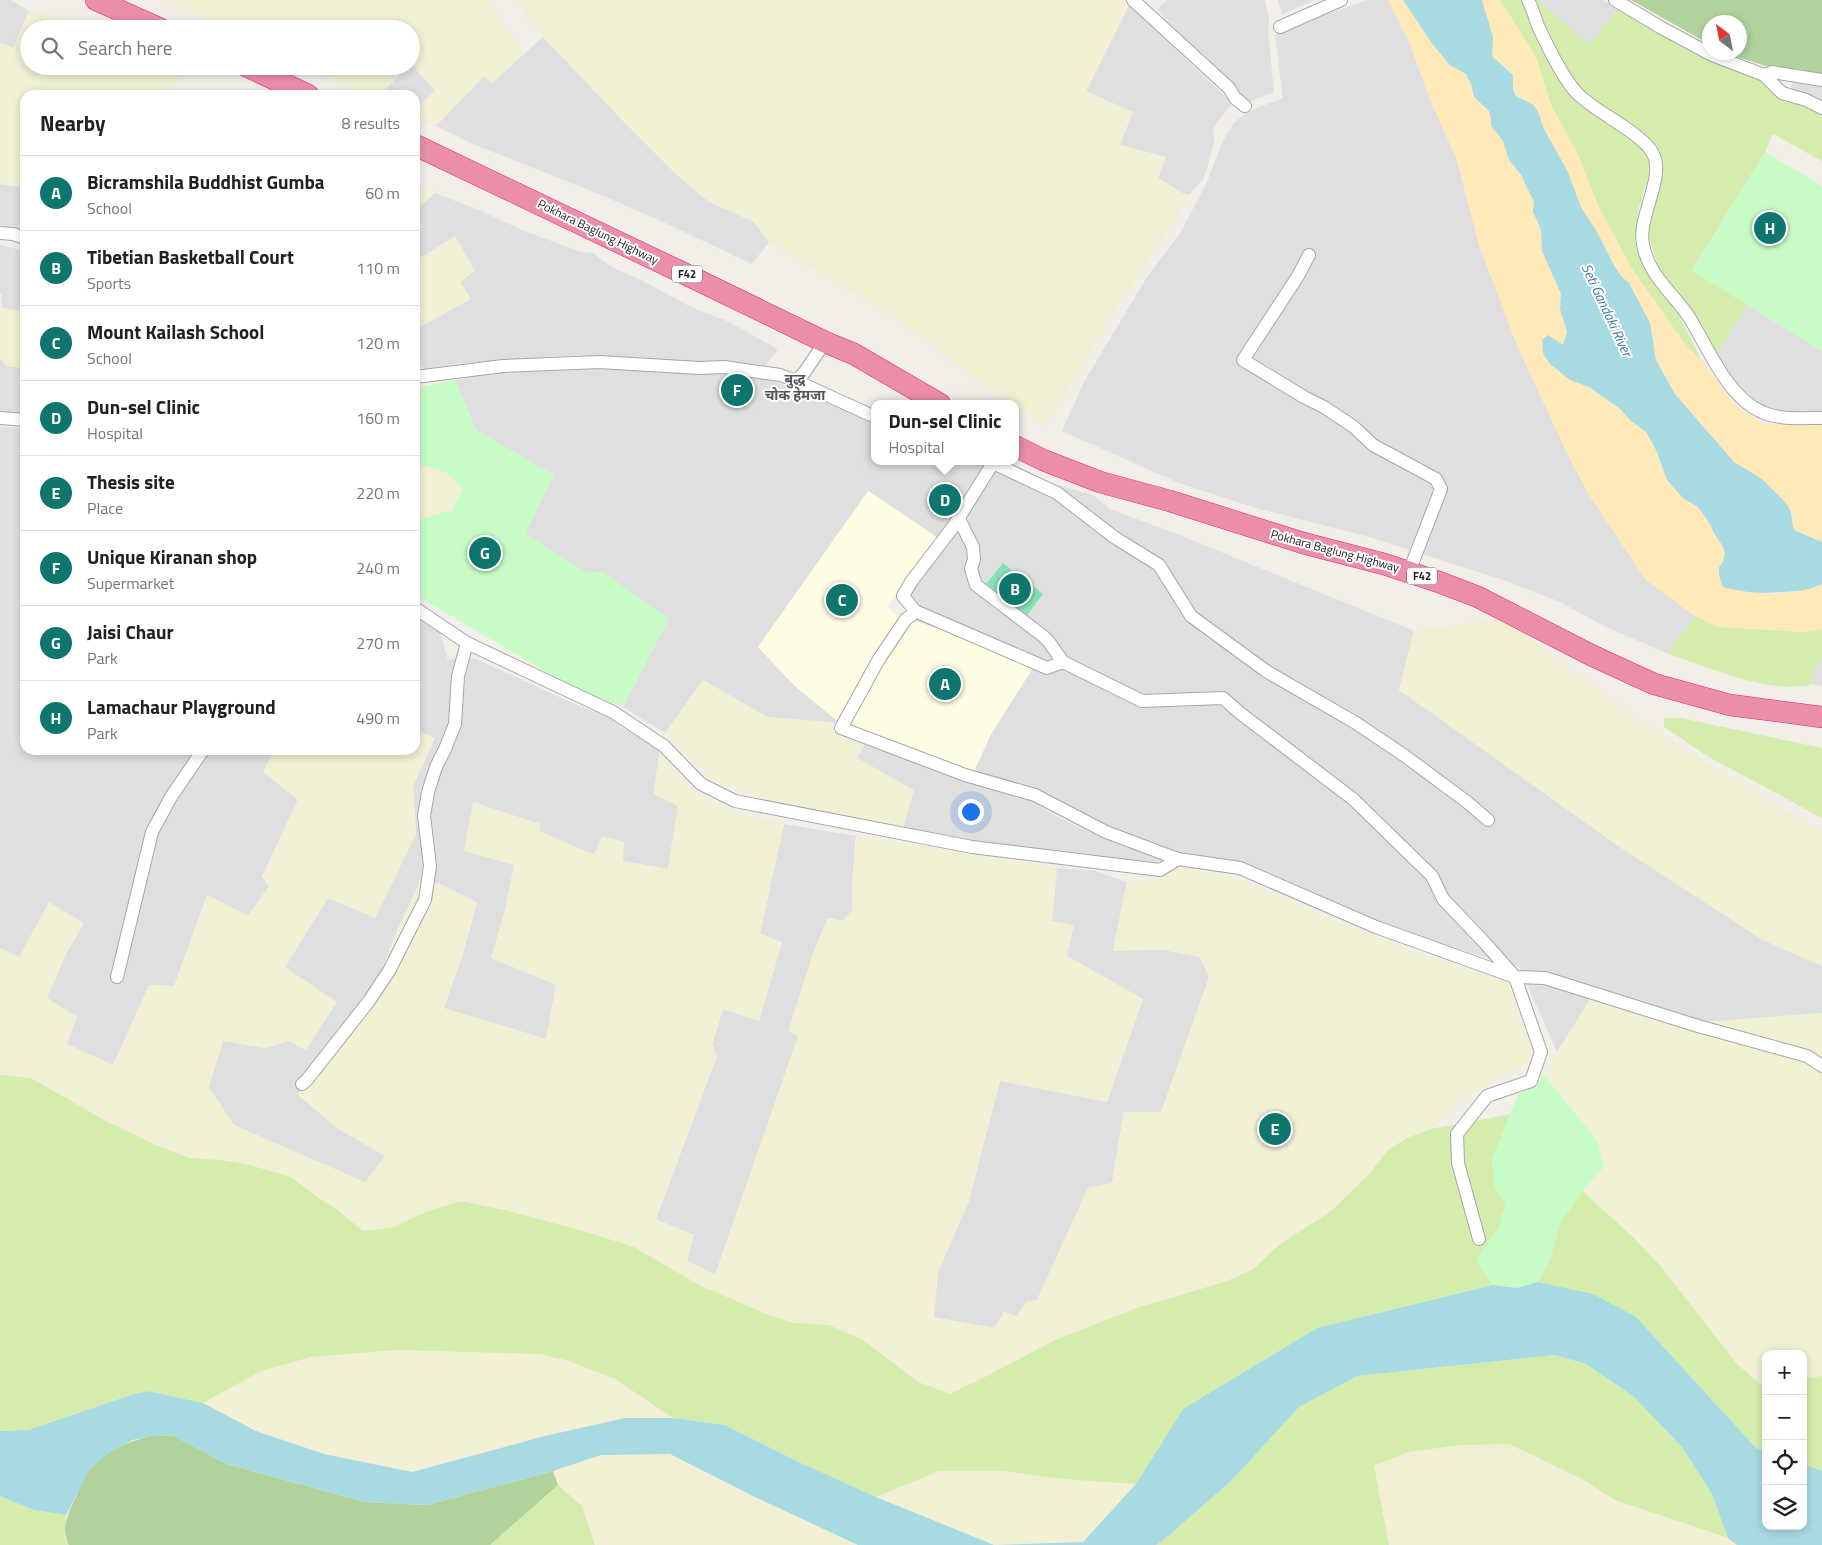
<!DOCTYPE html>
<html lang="en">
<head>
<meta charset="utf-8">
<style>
	body { margin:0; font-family:"Titillium Web","Noto Sans Devanagari",sans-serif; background:#f6f6f6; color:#202124 }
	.controls { position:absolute; right:15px; bottom:15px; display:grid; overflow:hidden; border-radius:10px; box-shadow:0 2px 8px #0003 }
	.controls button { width:45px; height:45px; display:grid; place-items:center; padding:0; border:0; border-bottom:1px solid #e0e0e0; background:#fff; color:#202124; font:25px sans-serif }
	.compass { position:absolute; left:1702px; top:15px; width:45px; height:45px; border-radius:50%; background:#fff; box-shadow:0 2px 8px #0003; rotate:328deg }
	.you { position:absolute; left:970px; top:811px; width:18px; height:18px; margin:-12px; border:4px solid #fff; border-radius:50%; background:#1a73e8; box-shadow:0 0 0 8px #1a73e833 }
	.badge { display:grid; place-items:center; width:32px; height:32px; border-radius:50%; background:#0f766e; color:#fff; font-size:16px; font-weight:700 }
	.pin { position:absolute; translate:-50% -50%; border:2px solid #fff; box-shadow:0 1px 5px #0006 }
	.popup { position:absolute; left:871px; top:400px; width:148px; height:65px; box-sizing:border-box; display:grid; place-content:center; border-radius:10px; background:#fff; filter:drop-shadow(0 1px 4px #0005); font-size:16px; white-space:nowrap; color:#757577 }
	.popup b { font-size:19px; color:#202124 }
	.popup::after { content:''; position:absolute; left:50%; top:100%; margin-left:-10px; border:10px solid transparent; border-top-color:#fff }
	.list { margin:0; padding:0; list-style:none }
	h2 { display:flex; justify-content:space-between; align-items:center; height:65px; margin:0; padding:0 20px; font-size:21px }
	h2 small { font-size:16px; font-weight:400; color:#757577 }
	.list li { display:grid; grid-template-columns:32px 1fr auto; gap:15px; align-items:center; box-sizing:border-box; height:75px; padding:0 20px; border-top:1px solid #e0e0e0 }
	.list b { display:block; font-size:19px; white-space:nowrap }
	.list p { margin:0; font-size:16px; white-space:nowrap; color:#757577 }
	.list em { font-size:16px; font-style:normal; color:#757577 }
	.icon { flex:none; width:28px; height:28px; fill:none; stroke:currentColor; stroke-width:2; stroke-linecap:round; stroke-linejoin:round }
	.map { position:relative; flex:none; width:1822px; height:1545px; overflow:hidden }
	.search { position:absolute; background:#fff; box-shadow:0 2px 8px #0003; left:20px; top:20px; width:400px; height:55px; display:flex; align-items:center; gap:12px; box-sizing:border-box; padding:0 18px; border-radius:28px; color:#757577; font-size:19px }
	.panel { position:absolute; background:#fff; box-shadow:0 2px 8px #0003; left:20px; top:90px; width:400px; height:665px; border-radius:15px }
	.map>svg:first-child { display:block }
	.residential { fill:#e0dfdf }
	.education { fill:#fffce4 }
	.farmland { fill:#f1f0d4 }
	.grass { fill:#d4edad }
	.forest { fill:#b2d29c }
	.sand { fill:#ffe9b9 }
	.park { fill:#c7fcc6 }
	.pitch { fill:#84e3b4 }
	.water { fill:#a8dae1 }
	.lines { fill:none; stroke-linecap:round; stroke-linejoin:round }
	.street-casing { stroke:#a6a6a6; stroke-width:14 }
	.highway-casing { stroke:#e2237a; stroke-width:22 }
	.street { stroke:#fff; stroke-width:12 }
	.highway { stroke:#eb8eaa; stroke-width:21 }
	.labels { text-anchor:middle; stroke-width:4; stroke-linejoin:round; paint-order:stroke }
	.shield { fill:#fff; stroke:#646464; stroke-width:1 }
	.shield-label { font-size:11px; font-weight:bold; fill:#222 }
	.street-label { font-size:12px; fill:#222; stroke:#fff }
	.water-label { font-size:14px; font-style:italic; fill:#417a9d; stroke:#fff }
	.neighbourhood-label { font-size:14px; font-weight:bold; fill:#555; stroke:#fff }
</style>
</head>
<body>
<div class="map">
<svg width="1822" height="1545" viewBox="0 0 1822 1545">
	<rect width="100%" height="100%" fill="#f2eee8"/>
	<!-- residential -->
	<g class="residential">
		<path d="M0,0H11L29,11L13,48L0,43Z"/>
		<path d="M1167,0H1265L1269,18L1268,31L1274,92L1247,103L1200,57L1157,9Z"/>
		<path d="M1278,0H1315L1282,14Z"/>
		<path d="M1368,0H1388L1408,39L1430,99L1457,160L1479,245L1517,345L1568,455L1588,493L1646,580L1695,616L1666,653L1604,626L1558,601L1503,580L1366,536L1252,507L1179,483L1062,431L1084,382L1147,277L1181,232L1207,182L1223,141L1233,124L1247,112L1283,98L1275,35L1281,30Z"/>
		<path d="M1537,0H1603L1618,9L1590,46Z"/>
		<path d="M1129,5L1232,103L1213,128L1214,142L1208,165L1203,179L1190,194H1184L1158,178L1166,157L1120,145L1086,91Z"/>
		<path d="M543,37L676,174L708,201L754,222L769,242L752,264L659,220L594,192L475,145L436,126L484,76L492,83Z"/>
		<path d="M412,63L435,91L415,109V95H379L409,66H411Z"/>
		<path d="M1796,81L1822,87V101L1794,91L1790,85Z"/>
		<path d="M0,184L25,188V228L0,225Z"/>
		<path d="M435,193L481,211L522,230L581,252L593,253L610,266L645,282L691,307L727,321L778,349L766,365L754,368L625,360L576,355L453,364L425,369L415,363V330L470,298L459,282L455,237L415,261V211Z"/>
		<path d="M0,245L25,251V312L2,308V295L0,294Z"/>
		<path d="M1747,305L1822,351V413L1786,412L1760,405L1733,380L1716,357Z"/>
		<path d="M0,358L6,366L25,368V414L0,413Z"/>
		<path d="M593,369L728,371L768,380L801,390L875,421V461H987L1040,480L1093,495L1110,509L1177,534L1414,631L1399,690L1761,939L1822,966V1013L1707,1022L1596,990L1557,1052L1520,968L1424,938L1370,919L1323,899L1180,855L1096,822L1033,788L1003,779L974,776L976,767L991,734L1034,666L974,641L912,620L908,592L938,538L869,491L758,647L797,688L840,723L767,717L703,680L665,733L623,707L669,618L587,573L525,534L553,475L476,430L455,380L495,372L534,370Z"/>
		<path d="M0,427L25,428V750H275L263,772L298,799L262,877L270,886L248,916L207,895L174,986L149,985L113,1065L66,1044L47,998L66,954L84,923L19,958L0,948Z"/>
		<path d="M415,615L439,629L448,660L457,658L476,659L577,705L610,717L620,727L660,749V761L678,806L668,869L622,861L624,842L594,855L539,831L540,824L473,803L514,865L506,906L556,985L547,1039L443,1008L463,954L477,902L398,928L379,978L354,1008L337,1128L385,1156L365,1183L234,1125L208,1087L223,1041L265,1048L288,1041L306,1050L285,967L328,898L375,917L416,834L413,786L435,738L415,730Z"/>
		<path d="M1822,659V686L1812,684L1813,670Z"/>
		<path d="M866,742L1029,799L1052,814L1100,837L1169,859L1153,863L1044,852L985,842L926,836L903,828L857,758Z"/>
		<path d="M784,824L856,836L852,882V910L843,921L828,918L814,951L789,1031L799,1036L715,1275L687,1261L656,1219L717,1056L712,1045L723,1009L759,1021L782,942L760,934Z"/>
		<path d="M1057,868L1095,871L1127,882L1113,950H1164L1200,957L1210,977L1161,1112H1124L1112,1183L1088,1188L1037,1300L1026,1302L1017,1316L995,1328L933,1317L938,1272L969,1201L1000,1080L1107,1102L1143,999L1067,956L1052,921Z"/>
	</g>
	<!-- education -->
	<g class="education">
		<path d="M868,491L938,538L887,607L901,619L840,723L797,688L758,647Z"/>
		<path d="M912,620L974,641L1034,666L991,734L976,767L974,776L868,736L847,722L879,665Z"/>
	</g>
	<!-- farmland -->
	<g class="farmland">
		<path d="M166,0H487L524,53L492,83L484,76L436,126L415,118V109L435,91L411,64V29H227Z"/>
		<path d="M516,0H1120L1129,5L1086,91L1133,112L1120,145L1166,157L1158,178L1184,194H1190L1158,246L1110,318L1045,426L1015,405V404L974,378L928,341L890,315L769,242L754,222L708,201L676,174L619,117L543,37Z"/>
		<path d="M29,11L66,21L82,29H29V66H158L180,78L160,95H25V188L0,184V43L13,48Z"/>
		<path d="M304,66H409L379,95H364Z"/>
		<path d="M415,185L435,193L415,211Z"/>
		<path d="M455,236L475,271L460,282L471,299L415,330V261Z"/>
		<path d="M0,294H2V308L25,312V368L6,366L0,358Z"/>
		<path d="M415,464L441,470L451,475L463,489L452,510L415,521Z"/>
		<path d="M1503,619L1643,724L1822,833V966L1761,939L1621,848L1399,690L1414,631Z"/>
		<path d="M703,680L767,717L828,722L838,737L866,742L857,758L914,790L903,828L744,793L711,778L665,733Z"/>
		<path d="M415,730L435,738L413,786L416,834L375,918L328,898L285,967L337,1002L306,1050L288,1041L265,1048L223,1041L209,1087L234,1125L365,1182L385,1156L337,1128L298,1095L303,1078L324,1052L354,1008L379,978L398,928L421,879L440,884L477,902L463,954L444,1008L546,1039L556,985L491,958L506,906L514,865L464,851L473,802L540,824L539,831L594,855L602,836L624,842L623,861L668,869L678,806L653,794L660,749L689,786L726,811L784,824L760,933L782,943L759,1021L723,1009L712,1045L717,1056L656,1219L694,1235L687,1261L715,1275L798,1036L788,1031L814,951L828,918L843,921L852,910V882L856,836L1057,868L1052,921L1074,925L1067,956L1143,999L1107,1102L1000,1081L969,1201L938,1272L934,1318L994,1328L1004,1312L1017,1316L1026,1302L1037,1300L1088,1188L1112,1183L1124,1112H1161L1209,977L1200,957L1164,950L1113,951L1127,882L1158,881L1179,866L1242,880L1333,920L1464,970L1508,982L1533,1051L1528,1064L1464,1097L1431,1129L1407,1138L1388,1150L1370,1173L1331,1211L1279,1245L1252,1270L1224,1282L1137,1308L1055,1340L987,1376L950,1394L918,1382L862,1340L829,1325L794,1323L769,1315L701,1286L634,1247L505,1210L460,1201L426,1212L391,1228L362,1231L335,1208L320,1199L291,1177L246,1164L220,1160L189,1158L156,1145L104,1120L31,1078L0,1075V948L19,957L49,902L84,923L66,954L47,998L77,1017L67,1044L113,1065L150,985L175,986L207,895L248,916L269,886L262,877L298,800L263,772L275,750H415Z"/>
		<path d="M1592,996L1803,1059L1822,1071V1376L1803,1379V1354H1766V1384L1761,1385L1737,1364L1662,1268L1633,1237L1582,1191L1604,1167L1597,1140L1544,1075Z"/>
		<path d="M1822,1013V1058L1794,1046L1707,1022Z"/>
		<path d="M397,1350L540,1354L568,1361L615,1379L673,1418H625L458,1458L412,1472L324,1454L256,1431L203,1403L261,1371L311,1357Z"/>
		<path d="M1509,1444L1582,1479L1615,1500L1728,1538L1737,1545H1389L1374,1466L1409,1452L1461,1445Z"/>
		<path d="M670,1454L757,1498L858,1545H595L582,1506L558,1485L553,1471L601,1455Z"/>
		<path d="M939,1471H1003L1063,1479L1136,1484L1083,1542L994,1545L876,1497Z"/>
	</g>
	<!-- grass -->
	<g class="grass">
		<path d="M1500,0H1522L1563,86L1577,102L1619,129L1644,149L1650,158L1649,175L1638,210L1635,241L1649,274L1678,314L1703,363L1685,344L1632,269L1599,208L1579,157L1550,103L1536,57Z"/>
		<path d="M1533,0H1537L1590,45L1618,9L1682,47L1736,71L1757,77L1766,83L1773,94L1822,115V161L1773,134L1765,152L1692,270L1747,305L1716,357L1659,269L1647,231L1663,175L1658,150L1590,99L1574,81Z"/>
		<path d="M1695,616L1719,627L1804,632L1822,629V659L1813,670L1812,684C1772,696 1706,666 1666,653Z"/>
		<path d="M1664,718H1681L1822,748V818L1707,756L1664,727Z"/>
		<path d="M0,1075L31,1078L104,1120L156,1145L189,1158L220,1160L246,1164L291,1177L320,1199L335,1208L363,1231L391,1228L426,1212L460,1201L505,1210L583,1231L634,1247L701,1286L769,1315L794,1323L829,1325L863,1340L918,1382L950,1394L987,1376L1055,1340L1137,1308L1224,1282L1252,1270L1279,1245L1331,1211L1370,1173L1388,1150L1407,1138L1431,1129L1511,1114L1492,1159L1495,1188L1506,1204L1498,1229L1476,1261L1493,1285L1317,1328L1183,1409L1136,1484L1063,1479L1003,1471H939L876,1497L803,1464L725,1425L673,1418L615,1379L569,1361L540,1354L397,1350L311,1357L261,1371L203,1403L148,1391L131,1395L28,1430L0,1431Z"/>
		<path d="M1582,1191L1633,1237L1662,1268L1737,1364L1761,1385L1766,1384V1451L1756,1448L1636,1317L1538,1282L1551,1256L1560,1223Z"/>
		<path d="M1555,1355L1586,1364L1633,1396L1682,1447L1712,1494L1728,1538L1615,1500L1582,1479L1509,1444L1461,1445L1409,1452L1374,1466L1389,1545H1156L1166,1538L1231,1481L1299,1407L1357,1376Z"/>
		<path d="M1822,1376V1471L1803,1464V1379Z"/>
		<path d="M558,1485L582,1506L595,1545H490Z"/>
		<path d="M0,1496L34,1510L66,1515L65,1537L69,1545H0Z"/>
	</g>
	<!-- forest -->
	<g class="forest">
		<path d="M1631,0H1822V75L1800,69L1769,67L1725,53L1740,52V22H1710L1709,44Z"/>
		<path d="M155,1435L174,1436L227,1464L365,1502L427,1505L553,1471L558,1485L490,1545H69C61,1530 67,1515 74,1501C79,1491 83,1478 90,1469C104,1450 133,1440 155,1435Z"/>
	</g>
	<!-- sand -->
	<g class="sand">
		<path d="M1388,0H1403L1433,45L1451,66L1465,74L1471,84L1473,97L1489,111L1491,118V126L1503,141L1509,160L1522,176L1525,184L1534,201V216L1541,230L1542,251L1561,294L1560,309L1567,332L1565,342L1550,364L1570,380L1589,387L1619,408L1631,421L1646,432L1656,450L1660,465L1684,499L1698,507L1710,524L1715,535L1722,545L1725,552L1723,562L1719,567L1725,588C1733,589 1741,591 1749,592C1773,596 1799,593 1822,584V629L1804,632L1719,627L1695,616L1646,580L1588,493L1568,455L1517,345L1479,245L1457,160L1430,99L1408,39Z"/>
		<path d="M1482,0H1500L1536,57L1550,103L1579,157L1599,208L1632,269L1685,344L1703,363L1737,407L1765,424H1822V542L1796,531L1793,528L1791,512L1778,494L1764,481L1734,462L1675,394L1656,360L1650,323L1629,283L1621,276L1615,267L1597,232L1581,207L1567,170L1544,129L1539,114L1529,102L1516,96L1513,90L1514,82L1509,69L1497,62L1492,56L1491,52L1493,43Z"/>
	</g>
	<!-- park -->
	<g class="park">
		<path d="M1765,152L1822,186V351L1692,271Z"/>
		<path d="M455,380L476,430L554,475L525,534L587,573L601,571L669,618L623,707L574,688L415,595V521L452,510L463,489C446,468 440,470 415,464V393L417,388Z"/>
		<path d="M1544,1075L1597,1140L1604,1167L1582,1191L1560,1223L1551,1256L1538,1282L1517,1288L1493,1285L1476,1261L1498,1229L1506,1205L1495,1188L1492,1159L1518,1095Z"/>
	</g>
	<!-- pitch -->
	<path class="pitch" d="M1003,563L1043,594L1027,615L986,584Z"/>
	<!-- water -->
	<g class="water">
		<path d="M1403,0H1482L1493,37L1492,56L1513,75V90L1516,96L1534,105L1539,114L1544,129L1567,170L1581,207L1597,232L1615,267L1621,276L1629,283L1650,323L1656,360L1675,394L1734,462L1762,479L1786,503L1791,512L1793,528L1796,531L1822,542V584L1809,589L1798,591L1763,593L1748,592L1725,588L1722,585L1719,575V567L1723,562L1725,552L1722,545L1715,535L1710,524L1698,507L1684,499L1667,480L1656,450L1646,432L1631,421L1619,408L1589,387L1570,380L1550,364L1543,354L1542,340L1548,335L1563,345L1567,332L1560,309L1561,294L1542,251L1541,230L1533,212L1534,201L1525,184L1522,176L1509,160L1503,141L1491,126V118L1489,111L1474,97L1471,84L1466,74L1451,66L1433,45Z"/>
		<path d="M1538,1282L1593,1294L1636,1317L1756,1448L1766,1451V1526H1803V1464L1822,1471V1545H1737L1728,1538L1712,1494L1682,1447L1633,1396L1586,1364L1555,1355L1357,1376L1299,1407L1231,1481L1166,1538L1156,1545H858L757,1498L670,1454L601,1455L553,1471L427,1505L365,1502L227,1464L174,1436L155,1435L133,1440L110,1452L90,1469L66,1515L34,1510L0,1496V1431L28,1430L131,1395L148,1391L203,1403L256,1431L324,1454L412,1472L545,1436L625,1418H673L725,1425L803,1464L876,1497L994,1545L1083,1542L1136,1484L1183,1409L1317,1328L1493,1285L1517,1288Z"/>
	</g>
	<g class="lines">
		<defs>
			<g id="street">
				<path d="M1133,0L1229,88L1235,98L1245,106"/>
				<path d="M1528,0C1533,9 1535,19 1539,28C1548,47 1565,83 1580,96C1598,113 1641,133 1652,152C1667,175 1637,217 1643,244C1648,275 1673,293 1689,317C1708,347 1727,397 1762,412C1779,420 1803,418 1822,418"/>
				<path d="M1615,0L1660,27L1712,55L1764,75"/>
				<path d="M1280,27L1341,0"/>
				<path d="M1822,80L1772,72L1764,75L1782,93L1806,100L1822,108"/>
				<path d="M0,233L13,234L25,238"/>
				<path d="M1309,255L1298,276L1243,360L1304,397L1324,407L1354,427L1373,445L1436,479L1441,489L1409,572"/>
				<path d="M415,377L503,366L599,362L700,368L724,367L780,375L796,381L875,417"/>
				<path d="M796,381L804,373L825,342"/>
				<path d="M0,418L25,420"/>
				<path d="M991,461L993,463L953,527L911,582L903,596L915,611L1047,668L1063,662L1142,701L1223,698L1240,713L1353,799L1432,876L1443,899L1485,943L1515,977L1541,1052L1531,1081L1487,1096L1457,1134L1458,1163L1479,1239"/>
				<path d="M993,463L1057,493L1114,537L1159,565L1191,616L1266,671L1356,723L1405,756L1467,802L1488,820"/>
				<path d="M958,517L973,547L974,559L971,569L976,585L1043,636L1049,642L1063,662"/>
				<path d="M415,608L467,643L613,712L664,746L701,784L735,801L972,847L1160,870L1178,859L1240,868L1376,927L1515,977L1545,978L1698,1026L1807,1056L1822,1066"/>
				<path d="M915,611L912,615L906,619L879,659L841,728L965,775L1035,795L1106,832L1178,859"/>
				<path d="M117,977L152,832L171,797L203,750"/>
				<path d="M302,1084L306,1081L369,1001L389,971L425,900L430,866L424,816L428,792L436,767L445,749L455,724L458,676L467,643"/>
			</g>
			<g id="highway">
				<path d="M96,0L161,29"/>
				<path d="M246,66L308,95"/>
				<path d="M415,145L681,272L825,342L854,354L940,404"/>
				<path d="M1015,446L1043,460L1100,482L1170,501L1303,543L1384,564L1439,582L1478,597L1591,655L1654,684L1730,705L1822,717"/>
			</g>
		</defs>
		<!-- street casing -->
		<use href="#street" class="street-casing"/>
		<!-- highway casing -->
		<use href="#highway" class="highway-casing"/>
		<!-- street -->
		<use href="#street" class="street"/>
		<!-- highway -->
		<use href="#highway" class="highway"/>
	</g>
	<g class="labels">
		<!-- shield labels -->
		<g class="shield">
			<rect x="672" y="265.5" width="30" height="17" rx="4"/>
			<rect x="1407" y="567.5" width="30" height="17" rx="4"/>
		</g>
		<g class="shield-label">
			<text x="687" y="278">F42</text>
			<text x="1422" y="580">F42</text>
		</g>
		<!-- street labels -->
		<g class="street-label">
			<text transform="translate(598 232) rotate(26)" y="4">Pokhara Baglung Highway</text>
			<text transform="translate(1335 551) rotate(15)" y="4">Pokhara Baglung Highway</text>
		</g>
		<!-- water labels -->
		<g class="water-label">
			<text transform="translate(1607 310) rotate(65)" y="5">Seti Gandaki River</text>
		</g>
		<!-- neighbourhood labels -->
		<g class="neighbourhood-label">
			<text x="795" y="384">बुद्ध<tspan x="795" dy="16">चोक हेमजा</tspan></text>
		</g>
	</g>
</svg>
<div class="controls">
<button>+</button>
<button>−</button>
<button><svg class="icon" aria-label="locate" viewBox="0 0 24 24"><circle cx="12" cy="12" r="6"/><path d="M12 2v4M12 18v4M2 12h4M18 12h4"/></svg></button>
<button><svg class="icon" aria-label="layers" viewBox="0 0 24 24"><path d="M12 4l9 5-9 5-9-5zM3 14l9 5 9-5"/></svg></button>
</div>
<svg class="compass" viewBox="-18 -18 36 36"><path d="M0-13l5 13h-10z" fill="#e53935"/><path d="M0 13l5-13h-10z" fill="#757577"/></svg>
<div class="you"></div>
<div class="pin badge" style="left:945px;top:684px">A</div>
<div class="pin badge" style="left:1015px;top:589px">B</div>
<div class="pin badge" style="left:842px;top:600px">C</div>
<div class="pin badge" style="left:945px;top:500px">D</div>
<div class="popup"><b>Dun-sel Clinic</b>Hospital</div>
<div class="pin badge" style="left:1275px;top:1129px">E</div>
<div class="pin badge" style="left:737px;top:390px">F</div>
<div class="pin badge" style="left:485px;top:553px">G</div>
<div class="pin badge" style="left:1770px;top:228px">H</div>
<div class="search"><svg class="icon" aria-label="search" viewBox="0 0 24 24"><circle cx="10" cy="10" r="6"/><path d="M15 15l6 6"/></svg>Search here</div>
<section class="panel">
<h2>Nearby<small>8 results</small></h2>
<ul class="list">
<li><span class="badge">A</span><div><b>Bicramshila Buddhist Gumba</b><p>School</p></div><em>60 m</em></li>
<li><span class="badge">B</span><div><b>Tibetian Basketball Court</b><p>Sports</p></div><em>110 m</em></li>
<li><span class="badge">C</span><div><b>Mount Kailash School</b><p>School</p></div><em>120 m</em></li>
<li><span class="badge">D</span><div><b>Dun-sel Clinic</b><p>Hospital</p></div><em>160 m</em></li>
<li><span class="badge">E</span><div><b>Thesis site</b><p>Place</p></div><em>220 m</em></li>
<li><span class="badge">F</span><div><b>Unique Kiranan shop</b><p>Supermarket</p></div><em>240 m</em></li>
<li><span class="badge">G</span><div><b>Jaisi Chaur</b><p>Park</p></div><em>270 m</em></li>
<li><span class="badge">H</span><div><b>Lamachaur Playground</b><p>Park</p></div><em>490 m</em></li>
</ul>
</section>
</div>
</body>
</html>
